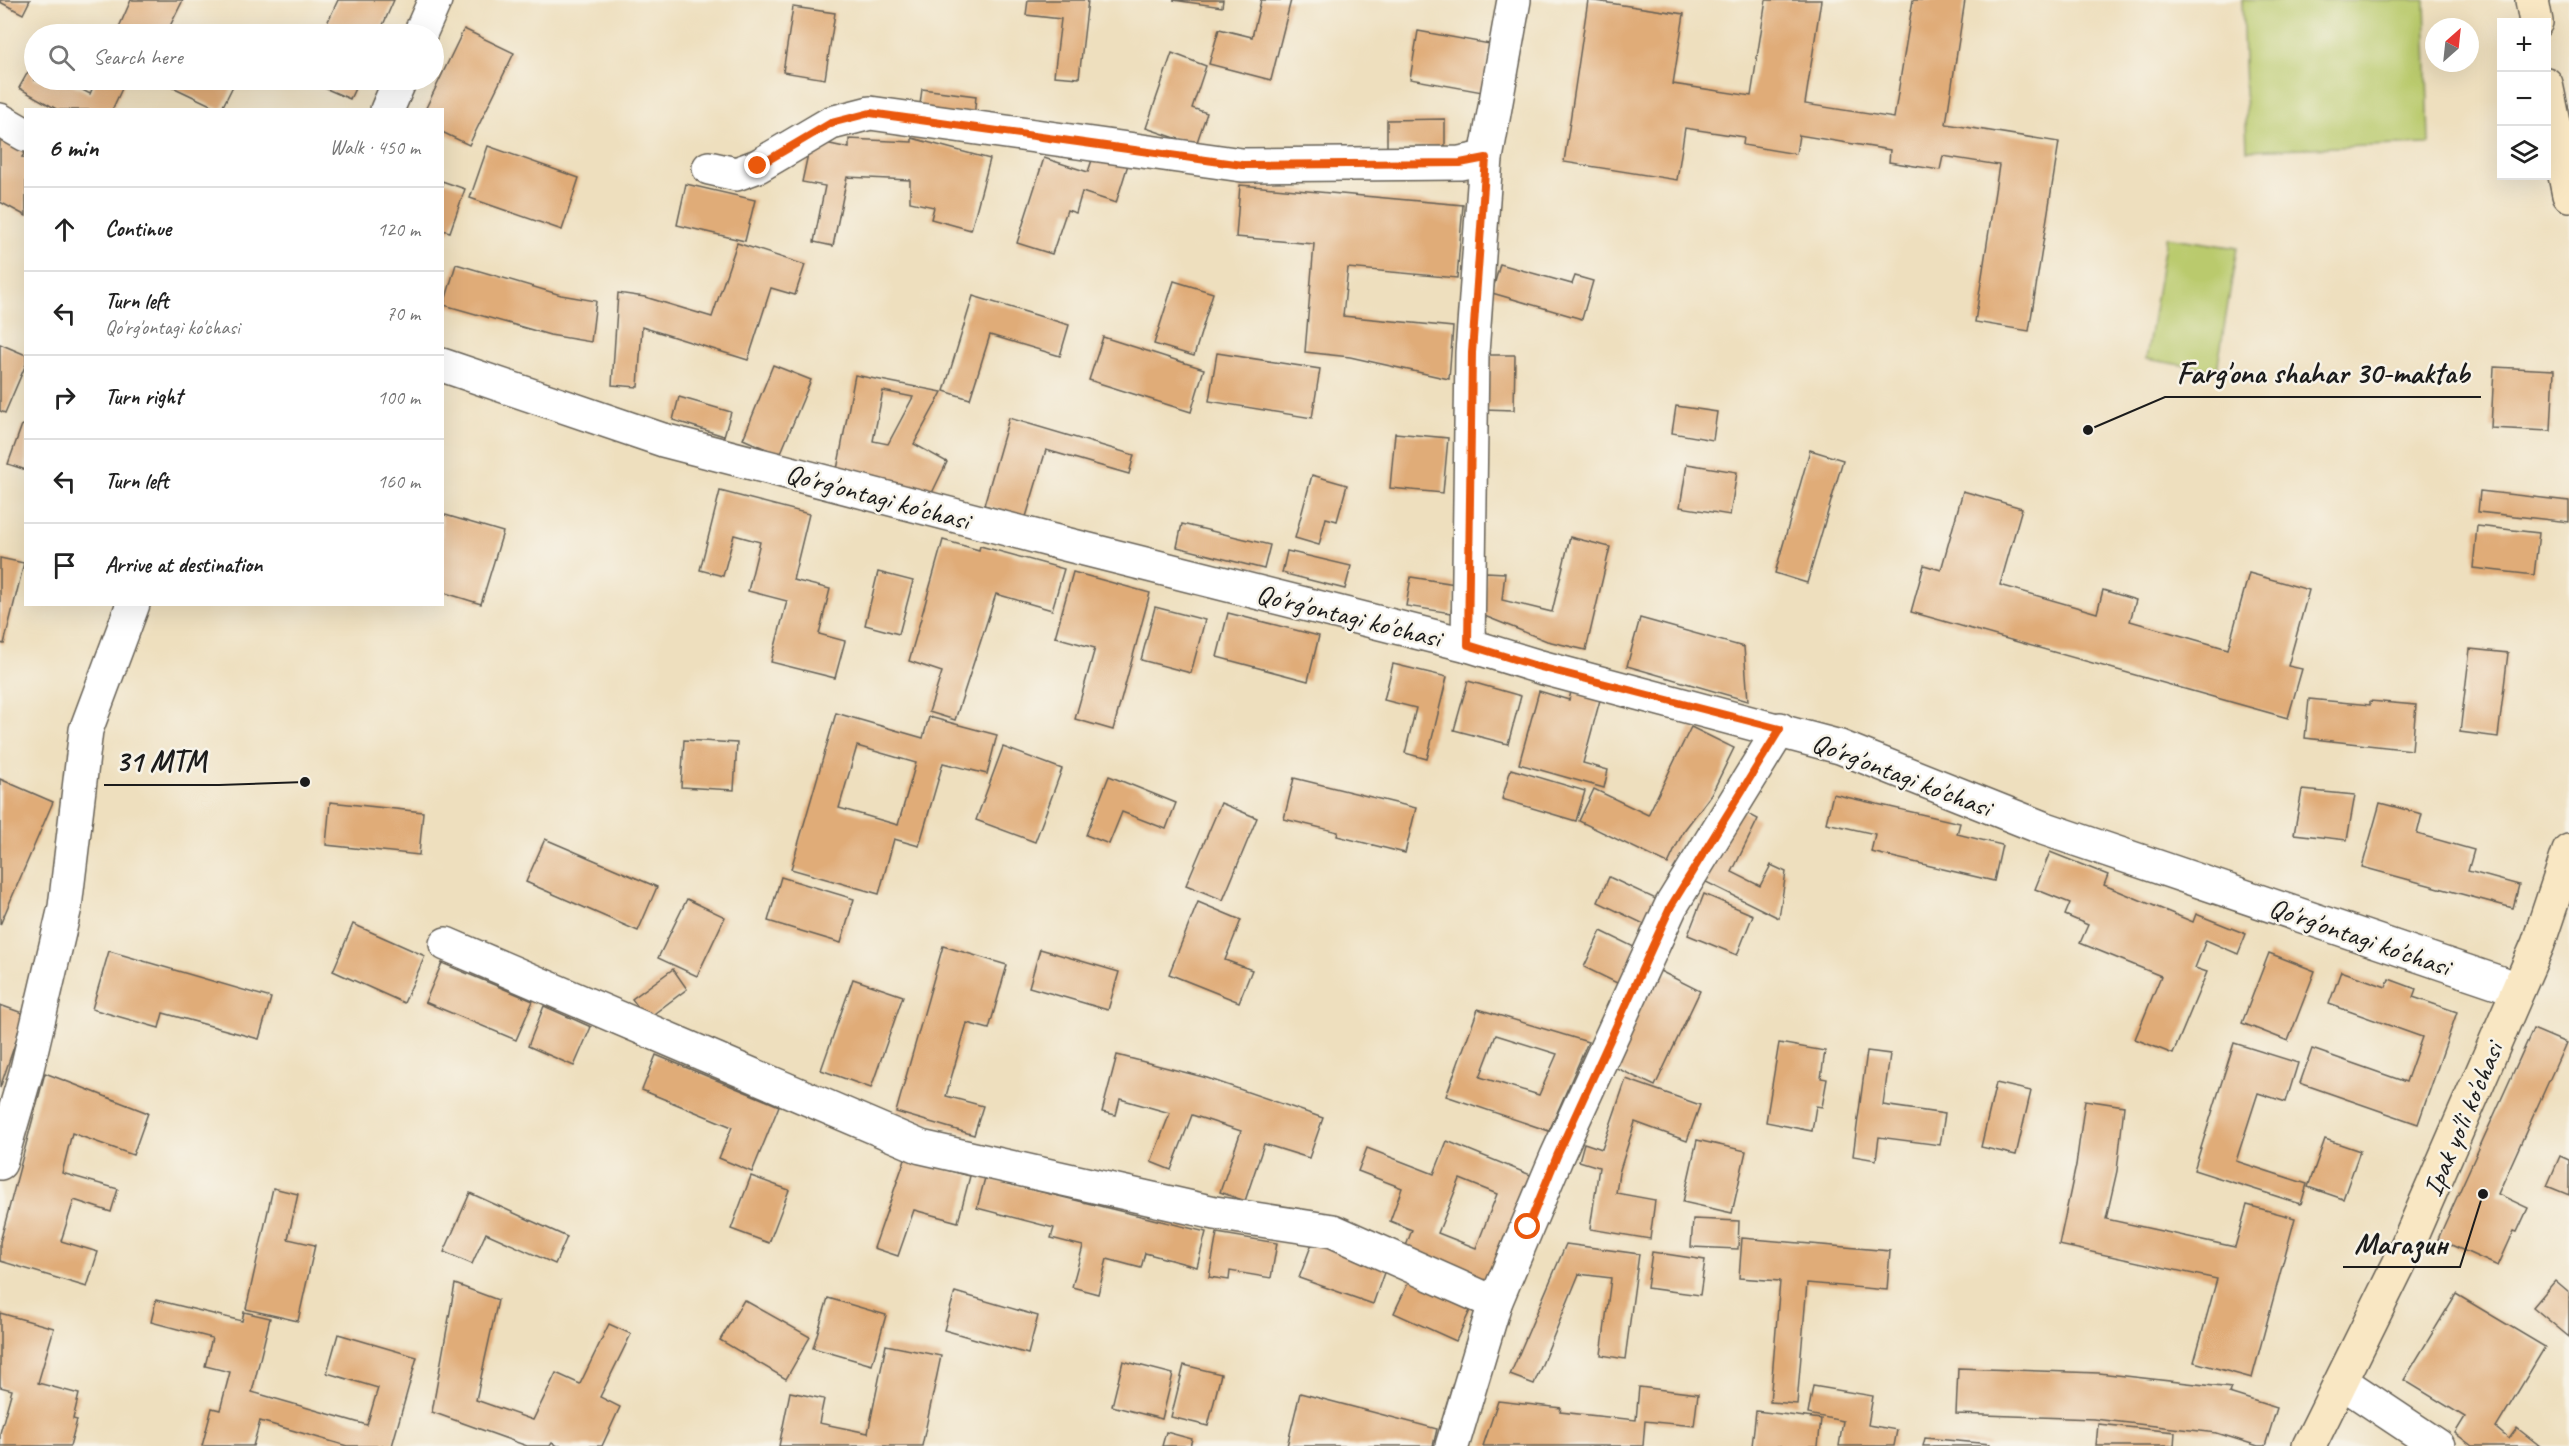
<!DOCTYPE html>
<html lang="en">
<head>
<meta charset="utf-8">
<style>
	body { margin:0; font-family:Caveat,sans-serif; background:#f6f6f6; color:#222 }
	.controls { position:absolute; right:18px; top:18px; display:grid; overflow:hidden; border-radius:0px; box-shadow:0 6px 24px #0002 }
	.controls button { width:54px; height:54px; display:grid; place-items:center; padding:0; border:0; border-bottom:2px solid #e0e0e0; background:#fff; color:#222; font:30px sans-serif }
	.compass { position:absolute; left:2425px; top:18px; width:54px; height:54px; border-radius:50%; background:#fff; box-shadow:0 6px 24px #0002; rotate:27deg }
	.stop { position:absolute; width:18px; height:18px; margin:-14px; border:4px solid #ea580c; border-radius:50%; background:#fff }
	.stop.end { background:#ea580c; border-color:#fff; box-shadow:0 2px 6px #0008 }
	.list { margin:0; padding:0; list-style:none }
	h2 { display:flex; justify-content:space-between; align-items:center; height:78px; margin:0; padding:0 24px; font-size:26px }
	h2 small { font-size:20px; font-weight:400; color:#767676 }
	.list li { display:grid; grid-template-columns:39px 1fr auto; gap:18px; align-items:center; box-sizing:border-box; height:84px; padding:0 24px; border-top:2px solid #e0e0e0 }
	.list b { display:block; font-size:22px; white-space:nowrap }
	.list p { margin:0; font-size:20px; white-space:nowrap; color:#767676 }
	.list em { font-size:20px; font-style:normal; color:#767676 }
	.icon { flex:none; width:33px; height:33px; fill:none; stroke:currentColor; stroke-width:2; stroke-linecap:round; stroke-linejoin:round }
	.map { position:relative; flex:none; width:2569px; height:1446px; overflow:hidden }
	.search { position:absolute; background:#fff; box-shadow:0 6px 24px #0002; left:24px; top:24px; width:420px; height:66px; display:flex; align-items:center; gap:15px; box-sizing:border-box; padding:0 21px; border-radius:33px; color:#767676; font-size:22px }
	.panel { position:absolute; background:#fff; box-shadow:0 6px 24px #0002; left:24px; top:108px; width:420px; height:498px; border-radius:0px }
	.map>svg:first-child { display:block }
	.green { fill:#baca6d; stroke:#6b7344; stroke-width:1.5 }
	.building { fill:#e0ac78; fill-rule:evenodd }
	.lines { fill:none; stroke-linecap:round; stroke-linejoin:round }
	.minor-casing { stroke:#666055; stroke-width:36 }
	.tertiary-casing { stroke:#666055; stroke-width:36 }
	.secondary-casing { stroke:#666055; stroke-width:36 }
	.minor { stroke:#fff; stroke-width:33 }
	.tertiary { stroke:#fff; stroke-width:33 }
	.secondary { stroke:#f9e7c3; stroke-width:33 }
	.route { stroke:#ea580c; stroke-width:8 }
	.labels { text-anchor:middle; stroke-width:5; stroke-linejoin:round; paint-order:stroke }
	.street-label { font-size:28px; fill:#1c1c1c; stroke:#f7f3e8 }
	.leader { fill:none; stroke:#1c1c1c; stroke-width:2 }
	.callout-dot { fill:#1c1c1c; stroke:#f7f3e8; stroke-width:2 }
	.callout-label { font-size:30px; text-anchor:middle; font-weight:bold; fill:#1c1c1c; stroke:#f7f3e8; stroke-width:5; stroke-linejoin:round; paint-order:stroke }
</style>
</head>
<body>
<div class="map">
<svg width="2569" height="1446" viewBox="0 0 2569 1446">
	<rect width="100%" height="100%" fill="#f7f3e8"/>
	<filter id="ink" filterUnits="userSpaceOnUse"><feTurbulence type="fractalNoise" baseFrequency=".0167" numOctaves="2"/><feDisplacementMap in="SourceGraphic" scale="12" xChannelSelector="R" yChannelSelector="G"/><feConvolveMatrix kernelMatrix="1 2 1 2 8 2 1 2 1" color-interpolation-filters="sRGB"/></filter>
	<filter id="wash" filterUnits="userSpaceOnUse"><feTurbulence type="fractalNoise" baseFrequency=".008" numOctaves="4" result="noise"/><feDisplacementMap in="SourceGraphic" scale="24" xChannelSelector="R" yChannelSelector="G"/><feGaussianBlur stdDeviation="1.35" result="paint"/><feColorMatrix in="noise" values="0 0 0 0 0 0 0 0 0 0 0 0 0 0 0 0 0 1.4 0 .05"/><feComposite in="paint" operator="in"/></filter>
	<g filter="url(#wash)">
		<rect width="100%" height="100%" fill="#eedfbe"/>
		<!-- green -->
		<g class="green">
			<path d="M2242,0H2425L2429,144L2247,150Z"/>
			<path d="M2166,237L2237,248L2217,371L2146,359Z"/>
		</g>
		<g id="blocks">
			<!-- building -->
			<g class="building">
				<path d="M0,0H30L23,14L0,2Z"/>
				<path d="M131,0H183L166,34H116Z"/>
				<path d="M338,0H394L379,34H322Z"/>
				<path d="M1028,0H1088L1079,78L1054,76L1061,19L1026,15Z"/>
				<path d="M1173,0H1223L1222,7Z"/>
				<path d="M1261,0H1291L1271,80L1209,64L1219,29L1252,37Z"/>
				<path d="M1588,0L1684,14L1673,84L1751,96L1766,0H1821L1805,104L1894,118L1913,0H1965L1946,124L2059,142L2029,331L1975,322L1999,165L1943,156L1940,170L1889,162L1890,150L1799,135L1796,154L1743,145L1744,137L1685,128L1677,180L1564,162Z"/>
				<path d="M793,7L835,13L825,79L783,72Z"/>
				<path d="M464,29L514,53L469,145L442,132V110H425Z"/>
				<path d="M1418,31L1490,44L1482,92L1410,79Z"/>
				<path d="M1172,53L1206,66L1192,108L1207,113L1196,145L1146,128Z"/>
				<path d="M33,63L34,80H64L90,94L96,80H126L112,110H58L19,88Z"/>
				<path d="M158,80H236L221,110Z"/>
				<path d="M306,80H359L350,99Z"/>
				<path d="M922,89L976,96L974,119L919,112Z"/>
				<path d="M1445,119V146L1387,147V120Z"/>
				<path d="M0,132L26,151L22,157L26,158V216L0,202Z"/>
				<path d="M912,138L990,159L971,230L931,219L934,207L910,202V180L847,177L833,246L814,242L825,186L802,182L811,140L849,148V139L912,142Z"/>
				<path d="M488,146L579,178L562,230L470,198Z"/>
				<path d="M1096,148L1130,158L1116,203L1082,192L1076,213L1067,210L1052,254L1017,243L1044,158L1088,172Z"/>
				<path d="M442,181L465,189L450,232L442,230Z"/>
				<path d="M686,184L755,200L745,241L677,225Z"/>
				<path d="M1240,185L1463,205L1457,278L1348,268L1343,316L1453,327L1449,379L1350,357L1305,352L1314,244L1236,237Z"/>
				<path d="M737,243L805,265L795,295L771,288L748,360L642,327L638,387L612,385L618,293L645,297L712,317Z"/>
				<path d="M456,264L561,295L596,301L591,342L550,335L444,305Z"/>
				<path d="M1500,264L1572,284L1575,276L1593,281L1582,319L1492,293Z"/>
				<path d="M1174,281L1213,293L1194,356L1154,344Z"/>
				<path d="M973,296L1069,325L1060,356L990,335L970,399L944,391Z"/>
				<path d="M1103,337L1204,369L1191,412L1089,380Z"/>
				<path d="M0,344L26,355V364L5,413L0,411Z"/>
				<path d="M1217,353L1320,369L1312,418L1209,401Z"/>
				<path d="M1485,355H1515L1514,410L1484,409Z"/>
				<path d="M773,365L811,380L780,455L743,439Z"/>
				<path d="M2494,367L2554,370L2551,431L2491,428Z"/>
				<path d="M855,375L942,392L914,444L947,462L931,495L836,475ZM883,391L913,397L888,444L873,441Z"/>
				<path d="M679,397L731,412L724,436L673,420Z"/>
				<path d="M1676,406L1717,412L1713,440L1672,433Z"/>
				<path d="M1009,418L1134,455L1129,474L1046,450L1026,517L984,505Z"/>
				<path d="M22,425L26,426V470L8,464Z"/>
				<path d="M1395,433L1448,438L1443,493L1390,488Z"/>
				<path d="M1810,450L1843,460L1807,583L1775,573Z"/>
				<path d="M1687,464L1737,472L1730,515L1680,507Z"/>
				<path d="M1312,475L1347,485L1337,521L1326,518L1319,545L1295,538Z"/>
				<path d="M720,491L809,514L793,580L830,589L819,634L845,641L835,678L771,662L787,601L748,591L760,542L734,535L723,576L700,570Z"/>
				<path d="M1963,491L2022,508L2000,585L2097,613L2103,590L2136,600L2130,621L2228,649L2249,573L2309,590L2288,666L2302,669L2288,718L1911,612L1924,565L1941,570Z"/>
				<path d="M2480,491L2569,501V522L2478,512Z"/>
				<path d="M442,514L503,532L481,604L442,592Z"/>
				<path d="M1182,524L1270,545L1264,569L1177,547Z"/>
				<path d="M2477,526L2539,533L2534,575L2473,568Z"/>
				<path d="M1570,537L1610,547L1586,650L1547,641L1482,615L1486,572L1505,573L1502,600L1552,612Z"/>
				<path d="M943,540L979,550L980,546L1064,569L1052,610L996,594L955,720L929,712L942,672L909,661Z"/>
				<path d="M1287,551L1351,566L1345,589L1282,573Z"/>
				<path d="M0,558L24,563L4,644L0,643Z"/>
				<path d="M878,572L913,581L899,634L865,625Z"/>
				<path d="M1073,572L1150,593L1113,730L1075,719L1095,648L1055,637Z"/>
				<path d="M1411,577L1455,584L1451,613L1406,606Z"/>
				<path d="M1155,607L1205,620L1191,673L1141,660Z"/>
				<path d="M1228,613L1319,636L1308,681L1217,657Z"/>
				<path d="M1640,618L1744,647L1748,701L1627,666Z"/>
				<path d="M2470,649L2508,653L2498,737L2460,732Z"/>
				<path d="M1393,664L1447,677L1427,759L1405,753L1416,708L1384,700Z"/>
				<path d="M1468,681L1521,696L1508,744L1454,730Z"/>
				<path d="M1539,691L1569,700L1571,692L1600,700L1583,763L1608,770L1604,788L1519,764Z"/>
				<path d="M2309,699L2370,705V701L2416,705L2412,750L2305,738Z"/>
				<path d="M836,713L923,738L929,717L997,735L987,774L943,763L919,846L894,839L879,894L791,869ZM857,746L916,763L898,825L839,808Z"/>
				<path d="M1691,727L1734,748L1711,795L1683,832L1668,864L1579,821L1594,789L1648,815Z"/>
				<path d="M684,740L737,743L734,790L681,787Z"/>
				<path d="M1003,747L1062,769L1035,842L976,820Z"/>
				<path d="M1511,769L1585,791L1576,821L1502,799Z"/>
				<path d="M1109,776L1176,803L1166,829L1122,812L1109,844L1086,835Z"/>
				<path d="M1294,778L1416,808L1405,853L1337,836L1338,832L1284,819Z"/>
				<path d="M0,779L53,802L0,925Z"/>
				<path d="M2302,790L2355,795L2347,840L2294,834Z"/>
				<path d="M1833,794L1960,823L1957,834L2002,845L1994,881L1871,852L1875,834L1826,823Z"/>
				<path d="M330,802L423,812L419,855L326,845Z"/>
				<path d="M1221,803L1257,818L1223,900L1186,885Z"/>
				<path d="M2380,803L2422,814L2417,834L2474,850L2468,871L2519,885L2513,908L2362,867Z"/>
				<path d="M1737,808L1758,819L1732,872L1760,886L1771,865L1786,872L1779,918L1702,880Z"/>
				<path d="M545,839L657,887L638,931L526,882Z"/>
				<path d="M2050,852L2108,875L2104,885L2193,922L2196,914L2246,934L2238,954L2206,940L2195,968L2207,972L2173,1054L2135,1039L2161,976L2080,943L2088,925L2065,915L2070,903L2035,889Z"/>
				<path d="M781,877L854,899L841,943L768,921Z"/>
				<path d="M1609,877L1658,900L1646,925L1598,902Z"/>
				<path d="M1704,894L1753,915L1737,955L1688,935Z"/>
				<path d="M687,899L725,917L697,976L658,958Z"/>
				<path d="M1198,902L1241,920L1225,960L1252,970L1239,1002L1169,974Z"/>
				<path d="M353,924L425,956L404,1003L333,971Z"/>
				<path d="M1601,931L1636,948L1619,984L1584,967Z"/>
				<path d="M943,946L1007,965L989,1029L967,1023L946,1096L983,1106L974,1135L896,1112Z"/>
				<path d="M1040,949L1119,972L1108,1010L1029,987Z"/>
				<path d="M109,951L271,998L259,1039L163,1013L159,1028L92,1009Z"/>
				<path d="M2269,953L2315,971L2288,1041L2242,1023Z"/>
				<path d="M442,963L533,1001L516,1040L425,1002Z"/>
				<path d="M673,969L687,989L647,1019L632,999Z"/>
				<path d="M1658,970L1700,991L1655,1086L1612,1066Z"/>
				<path d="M2341,971L2386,987L2389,979L2416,989L2413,997L2457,1012L2418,1124L2300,1083L2312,1049L2406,1082L2422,1037L2329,1004Z"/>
				<path d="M853,979L903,996L871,1088L821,1070Z"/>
				<path d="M0,1005L25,1014L0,1088Z"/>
				<path d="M544,1006L591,1027L574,1066L528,1046Z"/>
				<path d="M1478,1009L1588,1042L1549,1131L1446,1096ZM1496,1035L1557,1054L1539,1095L1480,1077Z"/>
				<path d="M2533,1029L2566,1043L2498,1194L2528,1208L2517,1232L2514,1231L2498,1266L2438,1239Z"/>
				<path d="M1779,1043L1825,1051L1821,1078L1827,1079L1822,1107L1816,1106L1812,1131L1766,1122Z"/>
				<path d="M2234,1043L2298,1063L2286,1102L2258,1093L2236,1161L2307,1184L2301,1204L2194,1170Z"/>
				<path d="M1867,1051L1890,1054L1883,1105L1945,1114L1940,1145L1879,1137L1876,1160L1853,1156Z"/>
				<path d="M656,1055L779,1106L752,1172L719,1158L732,1127L642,1090Z"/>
				<path d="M1117,1055L1207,1078L1323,1118L1309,1158L1264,1144L1245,1201L1220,1192L1241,1131L1192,1115L1171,1170L1151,1162L1170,1113L1120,1099L1116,1115L1102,1112Z"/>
				<path d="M45,1073L148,1113L133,1155L72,1133L62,1173L118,1189L111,1212L74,1200L61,1241L98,1252L87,1287L0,1261V1242Z"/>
				<path d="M1626,1079L1700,1105L1687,1141L1635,1122L1619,1173L1616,1193L1655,1200L1650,1239L1590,1229L1599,1167L1579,1161L1584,1143L1602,1149Z"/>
				<path d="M1996,1083L2031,1091L2016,1155L1981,1147Z"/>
				<path d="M2085,1100L2124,1106L2117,1171L2106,1219L2235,1247L2247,1205L2295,1218L2252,1378L2194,1362L2217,1279L2059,1245L2076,1165Z"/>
				<path d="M2325,1139L2360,1151L2343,1199L2308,1187Z"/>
				<path d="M1697,1140L1746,1151L1732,1213L1683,1202Z"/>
				<path d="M1447,1141L1533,1176L1490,1284L1406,1246L1412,1230L1390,1221L1402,1188L1358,1171L1367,1148L1434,1174ZM1460,1179L1497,1194L1476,1248L1438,1233Z"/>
				<path d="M2560,1156L2569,1160V1195L2547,1186Z"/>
				<path d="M905,1159L970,1176L958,1222L914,1210L898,1256L874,1248Z"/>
				<path d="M751,1176L789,1190L769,1243L731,1229Z"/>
				<path d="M985,1178L1206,1232L1197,1267L1145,1253L1141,1268L1107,1259L1098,1294L1072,1287L1083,1246L1051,1238L1054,1228L977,1208Z"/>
				<path d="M273,1188L298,1194L288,1239L315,1245L298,1321L246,1309Z"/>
				<path d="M470,1193L567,1237L555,1264L486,1233L472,1264L444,1252Z"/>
				<path d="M1693,1219L1739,1221L1738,1249L1691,1247Z"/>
				<path d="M1217,1233L1277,1243L1271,1278L1230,1271L1229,1280L1209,1277Z"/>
				<path d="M1314,1238L1387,1264L1373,1304L1299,1278Z"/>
				<path d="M1742,1238L1890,1251L1887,1290L1807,1283L1797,1404L1770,1402L1780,1281L1739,1278Z"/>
				<path d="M1566,1244L1639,1254L1625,1359L1601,1355L1611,1278L1579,1274L1534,1384L1510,1375Z"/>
				<path d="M1652,1252L1705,1260L1700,1295L1647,1288Z"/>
				<path d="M1411,1277L1473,1304L1456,1341L1394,1313Z"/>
				<path d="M2555,1281L2569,1293V1337L2533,1307Z"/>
				<path d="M455,1284L498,1300L476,1400L533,1420L556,1373L580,1384L609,1324L631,1334L600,1397L620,1407L602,1446H558L552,1443L550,1446H527L432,1412Z"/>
				<path d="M955,1292L1038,1316L1028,1354L944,1330Z"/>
				<path d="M2456,1294L2545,1347L2496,1428L2509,1439L2517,1428L2540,1446H2472L2455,1433L2465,1417L2404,1380Z"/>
				<path d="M828,1298L886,1315L872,1365L813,1348Z"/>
				<path d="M156,1300L242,1321L244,1312L270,1318L252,1392L367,1425L378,1388L327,1373L338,1334L417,1357L392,1446H347L260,1421L253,1446H202L212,1408L220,1410L230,1372L205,1366L212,1338L151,1322Z"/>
				<path d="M744,1300L810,1337L786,1379L720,1340Z"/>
				<path d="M0,1313L54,1328L38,1383L79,1394L73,1419L77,1420L70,1446H0V1433L12,1390L0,1387Z"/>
				<path d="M886,1345L941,1356L922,1446H779L790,1392L824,1399L819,1423L868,1433Z"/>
				<path d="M1123,1361L1173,1374L1162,1419L1112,1406Z"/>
				<path d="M1184,1365L1221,1374L1208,1426L1171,1417Z"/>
				<path d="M1958,1368L2099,1373L2231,1388L2229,1393L2277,1408L2265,1446H2258L2217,1433L2094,1419L1956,1414Z"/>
				<path d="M1813,1386L1873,1396L1868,1425L1897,1430L1894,1446H1839L1843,1421L1808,1414Z"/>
				<path d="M1639,1387L1698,1394L1694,1426L1645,1421L1643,1446H1483L1498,1401L1561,1408L1560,1412L1636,1420Z"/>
				<path d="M1300,1393L1437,1429L1433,1446H1287Z"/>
				<path d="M1756,1411L1821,1419L1818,1446H1752Z"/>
				<path d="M2098,1424L2175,1432L2174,1446H2096Z"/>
				<path d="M1166,1432L1192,1439L1190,1446H1162Z"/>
				<path d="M1925,1438L1990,1444V1446H1923Z"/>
			</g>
		</g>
	</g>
	<g filter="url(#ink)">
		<use href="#blocks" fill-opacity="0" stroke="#666055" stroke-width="1.5"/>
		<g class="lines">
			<defs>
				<g id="minor">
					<path d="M420,34L435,0"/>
					<path d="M387,110L400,80"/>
					<path d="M0,120L26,135"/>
					<path d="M709,168L736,174L758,166L831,123L870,113L1242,165L1460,163L1486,158"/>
					<path d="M442,365L663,440L1065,544L1468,645L1540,667L1840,747L2043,828L2518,989"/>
					<path d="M1468,645L1472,353L1486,158L1514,0"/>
					<path d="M446,944L921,1147L1215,1213L1333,1231L1495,1303"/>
					<path d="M0,1163L26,1073L65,907L86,730L133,604"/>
					<path d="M1452,1446L1495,1303L1557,1156L1671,906L1780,729"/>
				</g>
				<path id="tertiary" d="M2342,1382L2438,1446"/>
				<g id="secondary">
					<path d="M2532,0L2536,22"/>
					<path d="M2546,84L2569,195"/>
					<path d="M2309,1446L2399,1264L2538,944L2569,851"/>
				</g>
			</defs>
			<!-- minor casing -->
			<use href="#minor" class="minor-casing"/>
			<!-- tertiary casing -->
			<use href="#tertiary" class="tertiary-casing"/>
			<!-- secondary casing -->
			<use href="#secondary" class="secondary-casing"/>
			<!-- minor -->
			<use href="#minor" class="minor"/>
			<!-- tertiary -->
			<use href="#tertiary" class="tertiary"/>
			<!-- secondary -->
			<use href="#secondary" class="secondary"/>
		</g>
	</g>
	<g class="lines" filter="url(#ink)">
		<!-- route -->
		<path class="route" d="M758,166L831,123L870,113L1242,165L1460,163L1486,158L1472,353L1468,645L1540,667L1780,729L1671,906L1557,1156L1528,1227"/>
	</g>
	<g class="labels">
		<!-- street labels -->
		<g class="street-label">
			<text transform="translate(878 496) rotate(15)" y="10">Qo'rg'ontagi ko'chasi</text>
			<text transform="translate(1349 615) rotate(14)" y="10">Qo'rg'ontagi ko'chasi</text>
			<text transform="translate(1902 774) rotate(21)" y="10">Qo'rg'ontagi ko'chasi</text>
			<text transform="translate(2360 936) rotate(19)" y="10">Qo'rg'ontagi ko'chasi</text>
			<text transform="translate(2462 1119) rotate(-67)" y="10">Ipak yo'li ko'chasi</text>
		</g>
	</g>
	<!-- callouts -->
	<path class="leader" d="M2088 430L2165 397H2481M305 782L219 785H104M2483 1194L2460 1267H2343"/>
	<g class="callout-dot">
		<circle cx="2088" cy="430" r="6"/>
		<circle cx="305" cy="782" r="6"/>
		<circle cx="2483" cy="1194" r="6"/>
	</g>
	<g class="callout-label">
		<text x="2323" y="383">Farg'ona shahar 30-maktab</text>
		<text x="161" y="771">31 MTM</text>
		<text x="2401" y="1254">Магазин</text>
	</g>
</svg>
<div class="controls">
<button>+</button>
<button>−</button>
<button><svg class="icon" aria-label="layers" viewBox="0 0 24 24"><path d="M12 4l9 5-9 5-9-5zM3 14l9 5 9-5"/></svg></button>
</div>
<svg class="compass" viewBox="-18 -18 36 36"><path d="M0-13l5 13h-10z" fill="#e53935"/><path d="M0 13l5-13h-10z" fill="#767676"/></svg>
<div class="stop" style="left:1528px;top:1227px"></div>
<div class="stop end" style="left:758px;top:166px"></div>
<div class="search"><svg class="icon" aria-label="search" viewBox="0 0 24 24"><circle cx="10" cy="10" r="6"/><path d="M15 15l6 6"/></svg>Search here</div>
<section class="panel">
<h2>6 min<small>Walk · 450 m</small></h2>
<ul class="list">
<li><svg class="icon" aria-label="ahead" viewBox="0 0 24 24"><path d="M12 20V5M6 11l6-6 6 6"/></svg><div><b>Continue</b></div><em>120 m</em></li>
<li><svg class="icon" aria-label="left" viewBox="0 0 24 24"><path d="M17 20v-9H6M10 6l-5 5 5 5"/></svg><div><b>Turn left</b><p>Qo'rg'ontagi ko'chasi</p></div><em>70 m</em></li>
<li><svg class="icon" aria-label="right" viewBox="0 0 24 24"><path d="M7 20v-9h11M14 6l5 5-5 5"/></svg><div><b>Turn right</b></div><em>100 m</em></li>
<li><svg class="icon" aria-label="left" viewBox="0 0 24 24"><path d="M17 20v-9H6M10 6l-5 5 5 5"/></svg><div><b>Turn left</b></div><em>160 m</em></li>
<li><svg class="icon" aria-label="arrive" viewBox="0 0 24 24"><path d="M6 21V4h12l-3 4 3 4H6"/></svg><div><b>Arrive at destination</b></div></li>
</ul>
</section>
</div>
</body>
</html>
